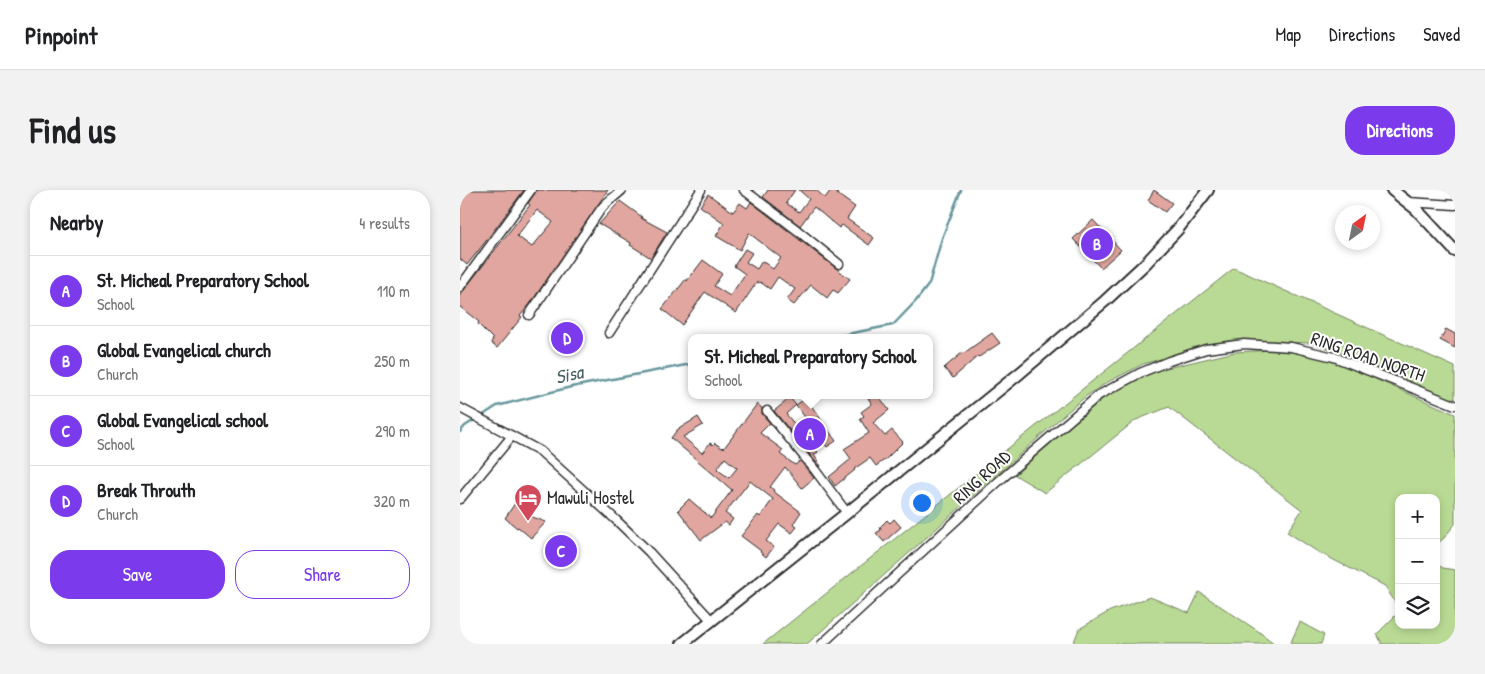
<!DOCTYPE html>
<html lang="en">
<head>
<meta charset="utf-8">
<style>
	body { margin:0; font-family:"Patrick Hand",sans-serif; background:#f2f2f2; color:#202124 }
	.controls { position:absolute; right:15px; bottom:15px; display:grid; overflow:hidden; border-radius:10px; box-shadow:0 2px 8px #0003 }
	.controls button { width:45px; height:45px; display:grid; place-items:center; padding:0; border:0; border-bottom:1px solid #e0e0e0; background:#fff; color:#202124; font:25px sans-serif }
	.compass { position:absolute; left:875px; top:15px; width:45px; height:45px; border-radius:50%; background:#fff; box-shadow:0 2px 8px #0003; rotate:33deg }
	.you { position:absolute; left:461px; top:312px; width:18px; height:18px; margin:-12px; border:4px solid #fff; border-radius:50%; background:#1a73e8; box-shadow:0 0 0 8px #1a73e833 }
	.badge { display:grid; place-items:center; width:32px; height:32px; border-radius:50%; background:#7c3aed; color:#fff; font-size:16px; font-weight:700 }
	.pin { position:absolute; translate:-50% -50%; border:2px solid #fff; box-shadow:0 1px 5px #0006 }
	.popup { position:absolute; left:228px; top:144px; width:245px; height:65px; box-sizing:border-box; display:grid; place-content:center; border-radius:10px; background:#fff; filter:drop-shadow(0 1px 4px #0005); font-size:16px; white-space:nowrap; color:#757577 }
	.popup b { font-size:19px; color:#202124 }
	.popup::after { content:''; position:absolute; left:50%; top:100%; margin-left:-10px; border:10px solid transparent; border-top-color:#fff }
	.list { margin:0; padding:0; list-style:none }
	h2 { display:flex; justify-content:space-between; align-items:center; height:65px; margin:0; padding:0 20px; font-size:21px }
	h2 small { font-size:16px; font-weight:400; color:#757577 }
	.list li { display:grid; grid-template-columns:32px 1fr auto; gap:15px; align-items:center; box-sizing:border-box; height:70px; padding:0 20px; border-top:1px solid #e0e0e0 }
	.list b { display:block; font-size:19px; white-space:nowrap }
	.list p { margin:0; font-size:16px; white-space:nowrap; color:#757577 }
	.list em { font-size:16px; font-style:normal; color:#757577 }
	.actions { display:flex; gap:10px; padding:15px 20px }
	.actions a { flex:1; padding:11px 0; border:1px solid #7c3aed; border-radius:20px; text-align:center; font-size:18px; color:#7c3aed }
	.actions .main { background:#7c3aed; color:#fff }
	.icon { flex:none; width:28px; height:28px; fill:none; stroke:currentColor; stroke-width:2; stroke-linecap:round; stroke-linejoin:round }
	.map { position:relative; flex:none; width:995px; height:454px; overflow:hidden; border-radius:20px }
	header { display:flex; align-items:center; gap:30px; box-sizing:border-box; height:70px; padding:0 25px; background:#fff; border-bottom:1px solid #e0e0e0 }
	header strong { font-size:24px }
	nav { display:flex; gap:28px; margin-inline-start:auto; font-size:18px }
	.intro { display:flex; align-items:center; justify-content:space-between; box-sizing:border-box; height:120px; padding:0 30px }
	h1 { margin:0; font-size:35px }
	.button { padding:12px 22px; border-radius:20px; background:#7c3aed; color:#fff; font-size:18px; font-weight:700 }
	main { display:flex; gap:30px; padding:0 30px }
	aside { flex:1; background:#fff; border-radius:20px; box-shadow:0 2px 8px #0003 }
	.map>svg:first-child { display:block }
	.green { fill:#b9da94; stroke:#728260 }
	.lines { fill:none; stroke-linecap:round; stroke-linejoin:round }
	.stream { stroke:#67979d; stroke-width:2.5 }
	.building { fill:#e0a69f; stroke:#2b2b2b; fill-rule:evenodd }
	.street-casing { stroke:#2b2b2b; stroke-width:11 }
	.secondary-casing { stroke:#2b2b2b; stroke-width:14 }
	.street { stroke:#fff; stroke-width:8 }
	.secondary { stroke:#fff; stroke-width:10 }
	.labels { text-anchor:middle; stroke-width:4; stroke-linejoin:round; paint-order:stroke }
	.street-label { font-size:18px; fill:#2b2b2b; stroke:#fff }
	.poi-label { font-size:18px; fill:#2b2b2b; stroke:#fff; text-anchor:start }
	.water-label { font-size:19px; font-style:italic; fill:#496164; stroke:#fff }
</style>
</head>
<body>
<header>
<strong>Pinpoint</strong>
<nav><a>Map</a><a>Directions</a><a>Saved</a></nav>
</header>
<div class="intro"><h1>Find us</h1><a class="button">Directions</a></div>
<main>
<aside>
<h2>Nearby<small>4 results</small></h2>
<ul class="list">
<li><span class="badge">A</span><div><b>St. Micheal Preparatory School</b><p>School</p></div><em>110 m</em></li>
<li><span class="badge">B</span><div><b>Global Evangelical church</b><p>Church</p></div><em>250 m</em></li>
<li><span class="badge">C</span><div><b>Global Evangelical school</b><p>School</p></div><em>290 m</em></li>
<li><span class="badge">D</span><div><b>Break Throuth</b><p>Church</p></div><em>320 m</em></li>
</ul>
<div class="actions"><a class="main">Save</a><a>Share</a></div>
</aside>
<div class="map">
<svg width="995" height="454" viewBox="0 0 995 454">
	<rect width="100%" height="100%" fill="#fff"/>
	<filter id="ink" filterUnits="userSpaceOnUse"><feTurbulence type="fractalNoise" baseFrequency=".02" numOctaves="2"/><feDisplacementMap in="SourceGraphic" scale="10" xChannelSelector="R" yChannelSelector="G"/><feConvolveMatrix kernelMatrix="1 2 1 2 8 2 1 2 1" color-interpolation-filters="sRGB"/></filter>
	<g filter="url(#ink)">
		<!-- green -->
		<g class="green">
			<path d="M774,78L995,177V212L880,162L851,153L792,151L755,154L683,174L646,193L625,207L605,224L347,454H303Z"/>
			<path d="M814,160L847,164L886,176L995,224V334L984,348L976,355V308H939V419L925,396L858,362L827,342L842,320L709,217L676,230L585,303L555,285L633,215L660,197L690,182L775,162Z"/>
			<path d="M976,374L983,378L995,380V454H922L917,444L939,422V435H976Z"/>
			<path d="M739,402L798,441L815,454H613L619,439L650,421L690,407L729,423Z"/>
			<path d="M840,432L864,445L861,454H830Z"/>
		</g>
		<g class="lines">
			<!-- stream -->
			<g class="stream">
				<path d="M367,148L433,135L456,111L469,94L482,48L501,0"/>
				<path d="M20,227L37,216L111,197L231,174"/>
				<path d="M0,242L5,236L16,229"/>
			</g>
		</g>
		<!-- building -->
		<g class="building">
			<path d="M0,0H64L26,51L7,75L0,69Z"/>
			<path d="M77,0H148L70,114L60,126L62,127L37,158L31,153L33,149L18,134L19,132L0,117V105L70,15L68,13ZM77,20L93,32L72,57L57,46Z"/>
			<path d="M308,0H335L326,13L339,22L349,9L339,0H356L365,8L371,0H374L378,3L377,4L395,17L387,29L414,48L409,55L382,35L379,38L354,17L340,36L303,7Z"/>
			<path d="M694,0L712,13L705,22L688,10Z"/>
			<path d="M248,4L273,22L280,13L287,18L291,12L390,89L378,103L373,100L367,108L351,95L334,115L327,110L335,99L318,87L310,99L300,92L299,93L297,92L276,123L245,102L222,135L202,119L226,89L227,91L243,70L262,84L254,96L270,106L285,84L274,76L285,59L292,63L286,72L297,79L302,71L313,79L321,68L289,43L280,60L256,46L264,33L240,16Z"/>
			<path d="M160,11L182,27L181,28L207,42L191,68L170,55L171,53L139,34Z"/>
			<path d="M633,30L661,60L641,78L613,49Z"/>
			<path d="M106,134L120,148L109,161L94,147Z"/>
			<path d="M986,139L995,144V158L980,150Z"/>
			<path d="M532,143L540,153L519,167L518,166L493,188L484,178L503,162L504,163Z"/>
			<path d="M406,205H418L429,220L413,233L425,246L432,240L443,252L426,269L416,276L410,268L394,279L395,280L375,296L369,287L391,269L384,259L409,243L400,229L404,226L401,222L412,214Z"/>
			<path d="M330,208L336,215L326,224L358,262L354,265L361,276L360,277L314,221Z"/>
			<path d="M346,208L376,251L367,257L336,215Z"/>
			<path d="M297,214L302,218V224L310,233L300,243L323,260L320,264L335,275L340,271L354,288L342,298L325,277L310,297L314,300L313,301L341,322L333,334L337,337L332,343L319,334L306,351L314,357L306,367L300,362L301,361L281,346L298,325L300,327L313,309L290,291L265,323L273,329L269,335L265,332L241,350L218,320L229,309L251,328L272,300L211,248L217,240L238,227L243,235L223,247L242,263L250,253L253,255L255,253L262,258L263,257L264,258ZM265,268L277,278L269,288L257,279Z"/>
			<path d="M62,303L75,314L67,325L86,332L71,348L58,337L57,338L45,328Z"/>
			<path d="M434,329L441,337L424,352L416,343L421,340L420,337L427,330L430,333Z"/>
		</g>
		<g class="lines">
			<defs>
				<g id="street">
					<path d="M284,0L337,40L379,74"/>
					<path d="M948,12L995,15"/>
					<path d="M0,97L71,0"/>
					<path d="M69,125L141,19C147,11 155,7 162,0"/>
					<path d="M149,143L241,0"/>
					<path d="M0,218L80,261L155,329L189,362L251,430"/>
					<path d="M307,221L355,280L387,323"/>
					<path d="M0,309L52,246"/>
					<path d="M362,454L539,291L639,205L680,183L709,171L746,159L784,154L831,157L874,167L995,215"/>
				</g>
				<g id="secondary">
					<path d="M932,0L956,19L995,61"/>
					<path d="M222,454L387,323L560,183L645,111L686,73L718,39L748,0"/>
				</g>
			</defs>
			<!-- street casing -->
			<use href="#street" class="street-casing"/>
			<!-- secondary casing -->
			<use href="#secondary" class="secondary-casing"/>
			<!-- street -->
			<use href="#street" class="street"/>
			<!-- secondary -->
			<use href="#secondary" class="secondary"/>
		</g>
	</g>
	<!-- icons -->
	<defs>
		<symbol id="hotel-pin" viewBox="-11 -11 22 30"><path d="M0 17L-7.5 6A9.5 9.5 0 1 1 7.5 6Z" fill="#d1495b" stroke="#fff"/><path d="M-6-4.5h1.5V1H6V5H4.5V3h-9V5H-6ZM-4 0a1.8 1.8 0 1 1 3.6 0ZM.5 0V-2.5h3Q6-2.5 6 0Z" fill="#fff"/></symbol>
	</defs>
	<g fill-rule="evenodd">
		<use href="#hotel-pin" x="52" y="292" width="32" height="43"/>
	</g>
	<g class="labels">
		<!-- street labels -->
		<g class="street-label">
			<text transform="translate(908 167) rotate(19)" y="6">RING ROAD NORTH</text>
			<text transform="translate(522 287) rotate(-42)" y="6">RING ROAD</text>
		</g>
		<!-- poi labels -->
		<g class="poi-label">
			<text x="87" y="314">Mawuli Hostel</text>
		</g>
		<!-- water labels -->
		<g class="water-label">
			<text transform="translate(109 184) rotate(-13)" y="7">Sisa</text>
		</g>
	</g>
</svg>
<div class="controls">
<button>+</button>
<button>−</button>
<button><svg class="icon" aria-label="layers" viewBox="0 0 24 24"><path d="M12 4l9 5-9 5-9-5zM3 14l9 5 9-5"/></svg></button>
</div>
<svg class="compass" viewBox="-18 -18 36 36"><path d="M0-13l5 13h-10z" fill="#e53935"/><path d="M0 13l5-13h-10z" fill="#757577"/></svg>
<div class="you"></div>
<div class="pin badge" style="left:350px;top:244px">A</div>
<div class="popup"><b>St. Micheal Preparatory School</b>School</div>
<div class="pin badge" style="left:637px;top:54px">B</div>
<div class="pin badge" style="left:101px;top:361px">C</div>
<div class="pin badge" style="left:107px;top:148px">D</div>
</div>
</main>
</body>
</html>
